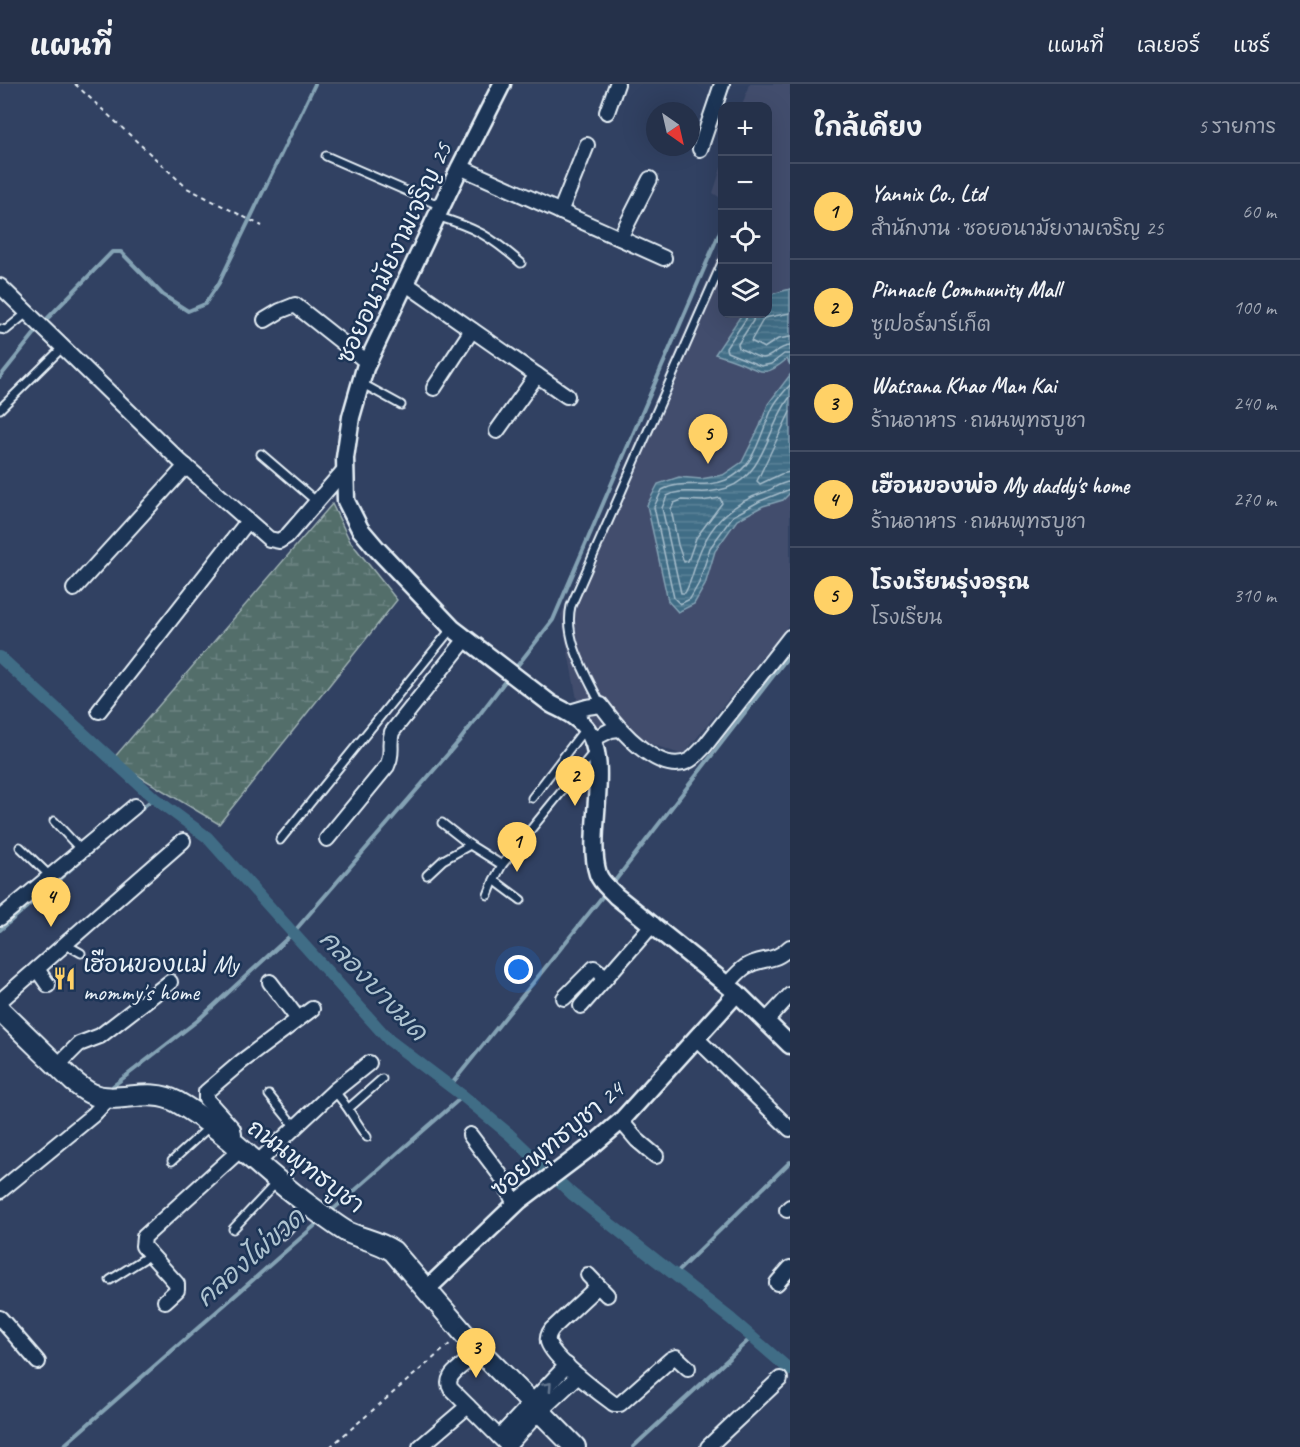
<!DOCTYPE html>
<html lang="th">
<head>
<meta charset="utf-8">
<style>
	body { margin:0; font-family:Caveat,"Playpen Sans Thai",sans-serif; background:#2d3951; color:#f1f3f6 }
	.controls { position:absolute; right:18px; top:18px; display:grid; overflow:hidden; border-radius:12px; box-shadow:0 6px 24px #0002 }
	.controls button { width:54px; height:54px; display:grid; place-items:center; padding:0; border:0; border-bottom:2px solid #424c62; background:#25314a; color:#f1f3f6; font:30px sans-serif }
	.compass { position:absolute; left:646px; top:18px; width:54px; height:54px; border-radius:50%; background:#25314a; box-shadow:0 6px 24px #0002; rotate:146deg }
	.you { position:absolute; left:519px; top:886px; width:21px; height:21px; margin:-15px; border:4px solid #fff; border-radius:50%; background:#1a73e8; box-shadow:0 0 0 9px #1a73e833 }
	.badge { display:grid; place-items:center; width:39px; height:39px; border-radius:50%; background:#ffd166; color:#111; font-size:20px; font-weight:700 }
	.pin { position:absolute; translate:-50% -50px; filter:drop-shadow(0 2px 3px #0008) }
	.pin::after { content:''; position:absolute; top:32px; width:21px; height:18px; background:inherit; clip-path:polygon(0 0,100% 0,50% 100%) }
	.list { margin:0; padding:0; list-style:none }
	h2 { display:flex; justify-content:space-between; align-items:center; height:78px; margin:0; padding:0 24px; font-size:26px }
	h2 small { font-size:20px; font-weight:400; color:#a3a9b5 }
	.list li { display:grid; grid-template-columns:39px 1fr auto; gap:18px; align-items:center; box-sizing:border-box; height:96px; padding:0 24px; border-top:2px solid #424c62 }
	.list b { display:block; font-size:22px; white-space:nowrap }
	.list p { margin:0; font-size:20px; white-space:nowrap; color:#a3a9b5 }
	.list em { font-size:20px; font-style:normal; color:#a3a9b5 }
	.icon { flex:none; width:33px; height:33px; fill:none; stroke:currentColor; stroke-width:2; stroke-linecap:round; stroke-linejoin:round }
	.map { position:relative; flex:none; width:790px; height:1363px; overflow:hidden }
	header { display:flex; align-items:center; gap:36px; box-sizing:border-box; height:84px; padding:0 30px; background:#25314a; border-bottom:2px solid #424c62 }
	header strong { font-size:28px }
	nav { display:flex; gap:33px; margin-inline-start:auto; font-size:21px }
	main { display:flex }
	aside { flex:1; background:#25314a }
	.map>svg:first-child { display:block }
	.built { fill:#424d6d }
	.wetland { fill:url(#wetland-marsh); stroke:#9eb0b2; stroke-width:1.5 }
	.water { fill:url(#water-rules); stroke:#84a2b4; stroke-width:1.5 }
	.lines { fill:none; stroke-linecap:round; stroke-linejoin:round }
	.shore { stroke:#a5bcca; stroke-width:1.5 }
	.stream { stroke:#84a2b4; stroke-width:4 }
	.canal { stroke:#416d86; stroke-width:12 }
	.service-casing { stroke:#e8f1f8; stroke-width:11 }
	.minor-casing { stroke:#e8f1f8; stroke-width:18 }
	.tertiary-casing { stroke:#e8f1f8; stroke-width:21 }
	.secondary-casing { stroke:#e8f1f8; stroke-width:24 }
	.path { stroke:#e8f1f8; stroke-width:2; stroke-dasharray:4.5 4.5; stroke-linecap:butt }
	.service { stroke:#1d3557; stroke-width:7 }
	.minor { stroke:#1d3557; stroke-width:14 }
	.tertiary { stroke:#1d3557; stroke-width:16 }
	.secondary { stroke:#1d3557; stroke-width:20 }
	.oneway { stroke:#64778f }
	.labels { text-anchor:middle; stroke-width:5; stroke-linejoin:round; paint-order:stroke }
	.street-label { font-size:24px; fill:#e8f1f8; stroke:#1d3557 }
	.poi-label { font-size:24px; fill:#e8f1f8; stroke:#1d3557; text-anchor:start }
	.water-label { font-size:26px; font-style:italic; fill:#aec3d0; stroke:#1d3557 }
</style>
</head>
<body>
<header>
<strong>แผนที่</strong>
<nav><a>แผนที่</a><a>เลเยอร์</a><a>แชร์</a></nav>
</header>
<main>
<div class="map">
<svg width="790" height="1363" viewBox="0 0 790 1363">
	<defs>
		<pattern id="wetland-marsh" width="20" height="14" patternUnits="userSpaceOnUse" patternTransform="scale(1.5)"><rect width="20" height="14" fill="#536e6b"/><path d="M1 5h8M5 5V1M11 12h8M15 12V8" fill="none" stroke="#6c8381"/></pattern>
		<pattern id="water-rules" width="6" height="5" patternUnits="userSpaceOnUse" patternTransform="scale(1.5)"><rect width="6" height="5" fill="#416d86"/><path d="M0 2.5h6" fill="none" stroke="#5c8298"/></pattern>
	</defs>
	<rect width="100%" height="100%" fill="#314162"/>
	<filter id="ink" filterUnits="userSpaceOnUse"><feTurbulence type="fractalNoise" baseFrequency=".0167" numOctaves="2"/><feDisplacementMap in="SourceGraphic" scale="12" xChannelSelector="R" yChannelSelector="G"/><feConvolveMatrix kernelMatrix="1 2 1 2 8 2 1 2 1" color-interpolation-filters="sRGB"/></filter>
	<g filter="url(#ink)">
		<!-- built -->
		<g class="built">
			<path d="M749,0H790V539L683,671L590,639L580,631L561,531L722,162V230H768V22H742Z"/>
			<path d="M722,81V115L713,109Z"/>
		</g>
		<!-- wetland -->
		<path class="wetland" d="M332,420L350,457L397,516L219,740L112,676Z"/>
		<!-- water -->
		<g class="water">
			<path d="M790,205V281L787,275C768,291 765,290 743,280C734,276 724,273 715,270L742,230H768V211Z"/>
			<path d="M790,291V409L783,416L763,422L737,436L715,467L705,501L694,520L678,528L668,517L647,421L658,400L679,393L701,395L723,391L742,378L760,342L768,320Z"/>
		</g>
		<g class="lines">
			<!-- shore -->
			<g class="shore">
				<path d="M790,229L764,234L751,257L764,264L778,255L790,253"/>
				<path d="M747,230L746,235L726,264L727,268L761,282L771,280L784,270H790"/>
				<path d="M754,230L753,237L738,260L739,264C746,267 755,273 762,274C772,275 777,262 790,262"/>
				<path d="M790,301C784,308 777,315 773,323C760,349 756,384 726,396C705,405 682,395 662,406L654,423L674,514L680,520L690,515L699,499L710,464L733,432L760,417L790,405"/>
				<path d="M790,313C768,341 765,391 727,404C719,406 708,409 699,408C687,408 678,406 667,412L662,424L681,509H685C694,493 695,476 703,461C716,434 737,417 765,408C773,405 781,398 790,398"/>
				<path d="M790,328L757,397L760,400L781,390L790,388"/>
				<path d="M720,414L722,419L696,454L688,477L684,478L678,461L671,425L674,419L682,416L702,417Z"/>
			</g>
			<!-- stream -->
			<g class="stream">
				<path d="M44,238L112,168H121L163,211L188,227L205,220L219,199L315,0"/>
				<path d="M0,293L39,244"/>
				<path d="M514,586L553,536L722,143"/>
				<path d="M137,728L154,714"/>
				<path d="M611,802L790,570"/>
				<path d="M0,846L120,743"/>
				<path d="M113,1002L197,937L292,850L460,656L509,592"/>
				<path d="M450,1002L606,808"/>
				<path d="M329,1129L463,1012"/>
				<path d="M675,1190L790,1078"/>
				<path d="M62,1363L319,1138"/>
				<path d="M633,1363L752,1253"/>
			</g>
			<!-- canal -->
			<path class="canal" d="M0,573L154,714L207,753L389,956L463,1012L509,1050L572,1110L731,1235L790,1286"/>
			<defs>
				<g id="service">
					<path d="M326,72L441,122"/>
					<path d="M436,132C476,144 490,152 521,179"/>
					<path d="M0,245L6,246L28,228"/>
					<path d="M361,299L401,321"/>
					<path d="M0,325L63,263"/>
					<path d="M261,370L317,418"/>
					<path d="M601,621C587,592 563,555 571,522L722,179"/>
					<path d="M532,714L584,646"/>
					<path d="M54,737L82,767"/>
					<path d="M442,739L470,761L502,781"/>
					<path d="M280,756L452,544"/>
					<path d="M20,763L50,792"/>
					<path d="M427,791L443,776L470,761"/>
					<path d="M494,796L521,816"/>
					<path d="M488,811L494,796L502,781L593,669"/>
					<path d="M65,860L81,869"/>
					<path d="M334,1007C348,1021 355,1038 367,1053"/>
					<path d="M269,1011L295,1043"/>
					<path d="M349,1024L382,995"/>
					<path d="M172,1077L209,1043"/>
					<path d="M233,1145L276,1099"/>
					<path d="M283,1151L309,1123"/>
					<path d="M110,1196L150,1171"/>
				</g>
				<g id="minor">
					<path d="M607,28L617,0"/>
					<path d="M700,65L722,0"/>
					<path d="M460,83L664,174"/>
					<path d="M560,128L587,61"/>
					<path d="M620,154L650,95"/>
					<path d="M405,199L567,312"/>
					<path d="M0,202L180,377L269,455L279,457L287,452L346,384"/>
					<path d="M265,236L280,227L295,221L367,278"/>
					<path d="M434,304L472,246"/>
					<path d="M497,347L537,291"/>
					<path d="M74,505L186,382"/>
					<path d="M99,627L248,437"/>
					<path d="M570,628L587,623L601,621C617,643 660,694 690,676C695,673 700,667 704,663L790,553"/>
					<path d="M593,655L611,646L619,645"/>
					<path d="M327,755L387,682C394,668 388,661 392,648L466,555"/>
					<path d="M0,834L135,722"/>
					<path d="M37,885L48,901"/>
					<path d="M270,898L298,935"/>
					<path d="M727,901C733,894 738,888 745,883C763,872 773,880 790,863"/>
					<path d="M564,914L594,884L606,893"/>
					<path d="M0,917L183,757"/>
					<path d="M581,922L653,840"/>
					<path d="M766,937L790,911"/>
					<path d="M696,954L790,1045"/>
					<path d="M57,982L79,960L100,952L170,898"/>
					<path d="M621,1037L637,1056L656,1072"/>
					<path d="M470,1051L501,1092L515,1120"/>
					<path d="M232,1058L234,1050L233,1045L206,1015V1008L241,978L312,925"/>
					<path d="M258,1078L334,1007L369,979"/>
					<path d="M0,1107L93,1031L110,1013"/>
					<path d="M787,1126L790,1123"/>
					<path d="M588,1191L607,1211"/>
					<path d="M777,1199L790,1184"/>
					<path d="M598,1202L552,1245C549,1249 547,1253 548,1258C554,1276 598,1308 614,1320H620L671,1275L676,1273L688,1284"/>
					<path d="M165,1217L177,1206V1200L143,1162L144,1153L241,1065"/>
					<path d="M0,1234L38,1278"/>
					<path d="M466,1278C458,1286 444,1293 451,1305L509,1363"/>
					<path d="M499,1353L567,1281"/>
					<path d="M508,1362L540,1327L578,1292"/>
					<path d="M420,1363L468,1322"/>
					<path d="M708,1363L780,1295"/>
				</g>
				<g id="tertiary">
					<path d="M502,0L460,83L365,284L351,333L345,374L346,417L360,445L377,465L452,544L551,620C564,627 575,631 585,643C613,677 585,749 598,790C601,799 610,805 616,812L737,909L790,961"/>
					<path d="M427,1205L520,1116L593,1061L621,1037L737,909"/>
				</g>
				<path id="secondary" d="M0,926L73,997C79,1002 85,1007 92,1010C117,1021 149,1002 177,1018C223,1044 260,1085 302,1116C314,1125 335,1141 347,1148C362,1155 378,1157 393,1167L472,1259L575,1363"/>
			</defs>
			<!-- service casing -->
			<use href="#service" class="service-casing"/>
			<!-- minor casing -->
			<use href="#minor" class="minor-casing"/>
			<!-- tertiary casing -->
			<use href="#tertiary" class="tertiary-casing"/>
			<!-- secondary casing -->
			<use href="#secondary" class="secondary-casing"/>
			<!-- path -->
			<g class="path">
				<path d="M75,0L187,104L262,142"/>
				<path d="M330,1363L451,1259"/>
			</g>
			<!-- service -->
			<use href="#service" class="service"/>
			<!-- minor -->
			<use href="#minor" class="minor"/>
			<!-- tertiary -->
			<use href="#tertiary" class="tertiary"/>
			<!-- secondary -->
			<use href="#secondary" class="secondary"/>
		</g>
		<!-- one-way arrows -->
		<defs><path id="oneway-chevron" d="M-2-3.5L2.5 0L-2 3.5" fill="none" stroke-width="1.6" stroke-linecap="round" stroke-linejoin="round" transform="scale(1.5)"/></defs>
		<use class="oneway" href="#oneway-chevron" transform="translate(548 1302) rotate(-47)"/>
	</g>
	<!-- icons -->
	<defs>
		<symbol id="restaurant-bare" viewBox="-9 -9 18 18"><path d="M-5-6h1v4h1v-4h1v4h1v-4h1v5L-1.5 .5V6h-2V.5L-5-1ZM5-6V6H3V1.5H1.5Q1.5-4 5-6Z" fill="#ffd166" stroke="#1d3557" stroke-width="2.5" paint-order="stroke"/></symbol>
	</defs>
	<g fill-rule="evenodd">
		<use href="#restaurant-bare" x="48" y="878" width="33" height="33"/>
	</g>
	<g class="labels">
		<!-- street labels -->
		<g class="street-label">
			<text transform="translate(394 169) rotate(-65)" y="8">ซอยอนามัยงามเจริญ 25</text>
			<text transform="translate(557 1055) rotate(-40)" y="8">ซอยพุทธบูชา 24</text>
			<text transform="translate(306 1082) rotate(37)" y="8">ถนนพุทธบูชา</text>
		</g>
		<!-- poi labels -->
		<g class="poi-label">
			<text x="83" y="888">เฮือนของแม่ My<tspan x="83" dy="28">mommy's home</tspan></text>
		</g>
		<!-- water labels -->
		<g class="water-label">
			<text transform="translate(374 901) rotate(46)" y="9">คลองบางมด</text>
			<text transform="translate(250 1173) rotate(-41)" y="9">คลองไผ่ขวด</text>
		</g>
	</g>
</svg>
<div class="controls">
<button>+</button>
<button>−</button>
<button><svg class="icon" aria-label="locate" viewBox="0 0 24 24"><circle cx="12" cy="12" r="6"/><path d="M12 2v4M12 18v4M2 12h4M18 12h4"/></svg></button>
<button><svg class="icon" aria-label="layers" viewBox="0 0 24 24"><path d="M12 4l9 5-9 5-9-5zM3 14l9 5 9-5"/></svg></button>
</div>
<svg class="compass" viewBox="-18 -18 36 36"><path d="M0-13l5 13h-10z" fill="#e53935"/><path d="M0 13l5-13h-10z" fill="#a3a9b5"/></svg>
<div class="you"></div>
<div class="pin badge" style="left:517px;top:788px">1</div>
<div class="pin badge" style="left:575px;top:722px">2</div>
<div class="pin badge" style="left:476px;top:1294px">3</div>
<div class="pin badge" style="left:51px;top:843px">4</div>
<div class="pin badge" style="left:708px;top:380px">5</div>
</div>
<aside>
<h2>ใกล้เคียง<small>5 รายการ</small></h2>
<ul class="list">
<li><span class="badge">1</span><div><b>Yannix Co., Ltd</b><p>สำนักงาน · ซอยอนามัยงามเจริญ 25</p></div><em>60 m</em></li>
<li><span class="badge">2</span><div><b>Pinnacle Community Mall</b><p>ซูเปอร์มาร์เก็ต</p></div><em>100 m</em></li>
<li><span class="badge">3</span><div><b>Watsana Khao Man Kai</b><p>ร้านอาหาร · ถนนพุทธบูชา</p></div><em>240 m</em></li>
<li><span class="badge">4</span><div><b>เฮือนของพ่อ My daddy's home</b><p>ร้านอาหาร · ถนนพุทธบูชา</p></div><em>270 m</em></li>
<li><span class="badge">5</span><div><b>โรงเรียนรุ่งอรุณ</b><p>โรงเรียน</p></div><em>310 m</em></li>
</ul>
</aside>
</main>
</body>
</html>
